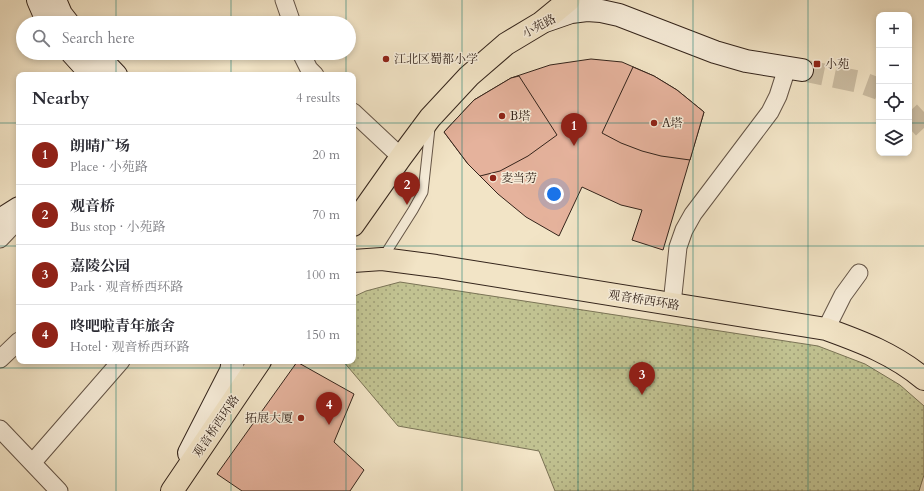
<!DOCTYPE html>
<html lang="en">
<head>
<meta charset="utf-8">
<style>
	body { margin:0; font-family:Cardo,"Noto Serif SC",serif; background:#f7f7f7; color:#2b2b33 }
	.controls { position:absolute; right:12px; top:12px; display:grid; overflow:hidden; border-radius:8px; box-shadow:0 2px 6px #0003 }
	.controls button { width:36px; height:36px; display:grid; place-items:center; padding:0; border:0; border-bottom:1px solid #e1e1e2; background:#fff; color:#2b2b33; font:20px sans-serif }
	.you { position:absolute; left:554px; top:194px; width:14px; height:14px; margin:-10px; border:3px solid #fff; border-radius:50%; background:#1a73e8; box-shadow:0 0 0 6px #1a73e833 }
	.badge { display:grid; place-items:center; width:26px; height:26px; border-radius:50%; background:#8f2418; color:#fff; font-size:13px; font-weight:700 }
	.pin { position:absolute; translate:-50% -33px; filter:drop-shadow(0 1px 2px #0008) }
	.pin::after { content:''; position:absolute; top:21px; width:14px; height:12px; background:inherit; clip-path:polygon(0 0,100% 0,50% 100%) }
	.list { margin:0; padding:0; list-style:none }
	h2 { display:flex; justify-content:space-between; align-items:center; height:52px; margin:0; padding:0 16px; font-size:17px }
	h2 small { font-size:13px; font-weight:400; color:#7c7c81 }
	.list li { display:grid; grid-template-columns:26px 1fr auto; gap:12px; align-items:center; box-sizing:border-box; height:60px; padding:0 16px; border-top:1px solid #e1e1e2 }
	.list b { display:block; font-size:15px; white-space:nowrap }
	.list p { margin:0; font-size:13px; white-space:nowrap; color:#7c7c81 }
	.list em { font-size:13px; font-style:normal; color:#7c7c81 }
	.icon { flex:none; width:22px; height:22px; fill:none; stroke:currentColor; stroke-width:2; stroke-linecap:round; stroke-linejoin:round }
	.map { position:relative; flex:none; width:924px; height:491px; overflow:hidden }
	.search { position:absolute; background:#fff; box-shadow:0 2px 6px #0003; left:16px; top:16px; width:340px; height:44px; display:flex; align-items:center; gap:10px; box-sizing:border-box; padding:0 14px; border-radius:22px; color:#7c7c81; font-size:15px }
	.panel { position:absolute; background:#fff; box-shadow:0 2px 6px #0003; left:16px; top:72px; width:340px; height:292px; border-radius:8px }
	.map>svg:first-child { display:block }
	.park { fill:url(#park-dots); stroke:#7a7356 }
	.building { fill:#e5b29c; stroke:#34241b }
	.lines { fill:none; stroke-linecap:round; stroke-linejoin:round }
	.secondary-tunnel { stroke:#ccbea4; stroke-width:22; stroke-dasharray:22 11; stroke-linecap:butt }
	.lane-casing { stroke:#645446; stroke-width:11 }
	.street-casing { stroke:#645446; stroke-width:19 }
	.secondary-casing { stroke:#34241b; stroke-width:24 }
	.primary-casing { stroke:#34241b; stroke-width:24 }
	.lane { stroke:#f7edda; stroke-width:9 }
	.street { stroke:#f7edda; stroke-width:17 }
	.secondary { stroke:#f7edda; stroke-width:22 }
	.primary { stroke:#f2e4c6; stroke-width:22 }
	.grid { fill:none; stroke:#0f766e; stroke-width:1; stroke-opacity:0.55 }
	.poi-dot { fill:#8f2418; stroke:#f7edda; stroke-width:1.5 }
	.labels { text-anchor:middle; stroke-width:3; stroke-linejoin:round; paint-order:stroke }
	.street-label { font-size:12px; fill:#34241b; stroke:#f7edda }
	.poi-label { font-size:12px; fill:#34241b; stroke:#f7edda; text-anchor:start }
</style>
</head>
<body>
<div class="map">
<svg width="924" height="491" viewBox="0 0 924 491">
	<defs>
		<pattern id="park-dots" width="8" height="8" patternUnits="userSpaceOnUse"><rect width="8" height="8" fill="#c1c291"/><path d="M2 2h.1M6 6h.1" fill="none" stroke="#9e9d76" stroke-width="1.8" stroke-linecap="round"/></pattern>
	</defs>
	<rect width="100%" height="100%" fill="#f2e4c6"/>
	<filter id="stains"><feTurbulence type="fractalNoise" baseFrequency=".005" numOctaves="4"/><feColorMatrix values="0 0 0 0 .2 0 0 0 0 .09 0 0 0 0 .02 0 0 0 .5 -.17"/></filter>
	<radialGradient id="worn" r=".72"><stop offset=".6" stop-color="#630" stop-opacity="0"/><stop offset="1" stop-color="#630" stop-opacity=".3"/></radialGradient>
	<!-- park -->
	<path class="park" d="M400,282L818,346L865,364L900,385L924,406V475L919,491H555L539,451L398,426L343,361H353V297L366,291Z"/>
	<!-- building -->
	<g class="building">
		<path d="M591,59L622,62L654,76L677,90L704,112L663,250L632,240L642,210L621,205L582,187L559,236L526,217L498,194L468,164L444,132L474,100L511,78L550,65Z"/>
		<path d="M633,67L654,76L677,90L704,112L690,160L661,156L642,151L621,143L602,133Z"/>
		<path d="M519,76L557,135L528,156L500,171L480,176L468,164L444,132L474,100L511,78Z"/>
		<path d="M297,362L354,394L334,442L364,470L350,491H242L217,474Z"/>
	</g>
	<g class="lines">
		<!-- secondary-tunnel -->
		<g class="secondary-tunnel">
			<path d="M802,70L860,82L879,89"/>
			<path d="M909,112L924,128"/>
		</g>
		<defs>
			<path id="lane" d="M382,259L413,210L423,192L430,128"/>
			<g id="street">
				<path d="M284,0L292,23"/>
				<path d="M301,53L309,69L315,75"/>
				<path d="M353,112L401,157"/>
				<path d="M0,239L19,219"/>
				<path d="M672,304L678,247L684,230L693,214L770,112L778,96L787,68"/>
				<path d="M826,329L843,295L859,273"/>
				<path d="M0,359L19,341"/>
				<path d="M0,429L59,491"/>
				<path d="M33,462L121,361"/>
			</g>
			<g id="secondary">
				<path d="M38,0L48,23"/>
				<path d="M55,0L61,14L68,23"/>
				<path d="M545,21L571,12L587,10L601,11L619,15L715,52L746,61L802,70"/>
				<path d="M72,53L92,75"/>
				<path d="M95,53L116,75"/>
				<path d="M0,220L19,208"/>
				<path d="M189,453L231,371L233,361"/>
			</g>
			<g id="primary">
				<path d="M353,225L401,157L430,118L469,76L506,44L541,23L569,0"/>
				<path d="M353,261L382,259L436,266L826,329C862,342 894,354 924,379"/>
				<path d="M172,491L260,361"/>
			</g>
		</defs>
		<!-- lane casing -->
		<use href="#lane" class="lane-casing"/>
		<!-- street casing -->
		<use href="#street" class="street-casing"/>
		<!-- secondary casing -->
		<use href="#secondary" class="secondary-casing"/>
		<!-- primary casing -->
		<use href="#primary" class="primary-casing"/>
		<!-- lane -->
		<use href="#lane" class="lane"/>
		<!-- street -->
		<use href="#street" class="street"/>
		<!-- secondary -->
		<use href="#secondary" class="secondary"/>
		<!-- primary -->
		<use href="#primary" class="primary"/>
	</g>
	<!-- grid -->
	<path class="grid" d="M116,0V23M231,0V23M346,0V23M462,0V491M578,0V491M693,0V491M808,0V491M116,53V75M231,53V75M346,53V75M0,123H19M353,123H879M909,123H924M0,246H19M353,246H924M116,361V491M231,361V491M346,361V491M0,368H924"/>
	<!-- markers -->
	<g class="poi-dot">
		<circle cx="386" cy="59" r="4"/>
		<rect x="813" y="60" width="8" height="8" rx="2"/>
		<circle cx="502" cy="116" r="4"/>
		<circle cx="654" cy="123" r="4"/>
		<circle cx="493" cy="178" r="4"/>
		<circle cx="301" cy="418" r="4"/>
	</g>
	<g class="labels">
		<!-- street labels -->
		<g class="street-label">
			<text transform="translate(539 26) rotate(-28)" y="4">小苑路</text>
			<text transform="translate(644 300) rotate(9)" y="4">观音桥西环路</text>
			<text transform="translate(216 426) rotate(-56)" y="4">观音桥西环路</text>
		</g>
		<!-- poi labels -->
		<g class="poi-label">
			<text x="394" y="63">江北区蜀都小学</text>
			<text x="825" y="68">小苑</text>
			<text x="510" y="120">B塔</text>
			<text x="662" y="127">A塔</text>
			<text x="501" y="182">麦当劳</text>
			<text x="293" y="422" text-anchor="end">拓展大厦</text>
		</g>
	</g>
	<rect width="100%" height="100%" filter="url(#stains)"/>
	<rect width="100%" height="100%" fill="url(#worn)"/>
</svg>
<div class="controls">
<button>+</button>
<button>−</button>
<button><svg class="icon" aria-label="locate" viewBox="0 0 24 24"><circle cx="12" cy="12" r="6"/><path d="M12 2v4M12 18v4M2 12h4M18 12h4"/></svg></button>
<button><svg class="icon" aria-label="layers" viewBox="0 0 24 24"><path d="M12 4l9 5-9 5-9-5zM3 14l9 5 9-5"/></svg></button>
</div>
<div class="you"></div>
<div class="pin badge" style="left:574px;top:146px">1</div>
<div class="pin badge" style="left:407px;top:205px">2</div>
<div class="pin badge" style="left:642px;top:395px">3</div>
<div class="pin badge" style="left:329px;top:425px">4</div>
<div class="search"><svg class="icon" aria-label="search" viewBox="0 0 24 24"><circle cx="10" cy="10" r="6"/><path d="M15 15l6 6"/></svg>Search here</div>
<section class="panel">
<h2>Nearby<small>4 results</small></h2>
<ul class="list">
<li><span class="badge">1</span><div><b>朗晴广场</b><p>Place · 小苑路</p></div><em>20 m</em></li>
<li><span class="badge">2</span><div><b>观音桥</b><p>Bus stop · 小苑路</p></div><em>70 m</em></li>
<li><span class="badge">3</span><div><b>嘉陵公园</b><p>Park · 观音桥西环路</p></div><em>100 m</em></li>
<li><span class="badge">4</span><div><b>咚吧啦青年旅舍</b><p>Hotel · 观音桥西环路</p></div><em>150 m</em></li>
</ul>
</section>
</div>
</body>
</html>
